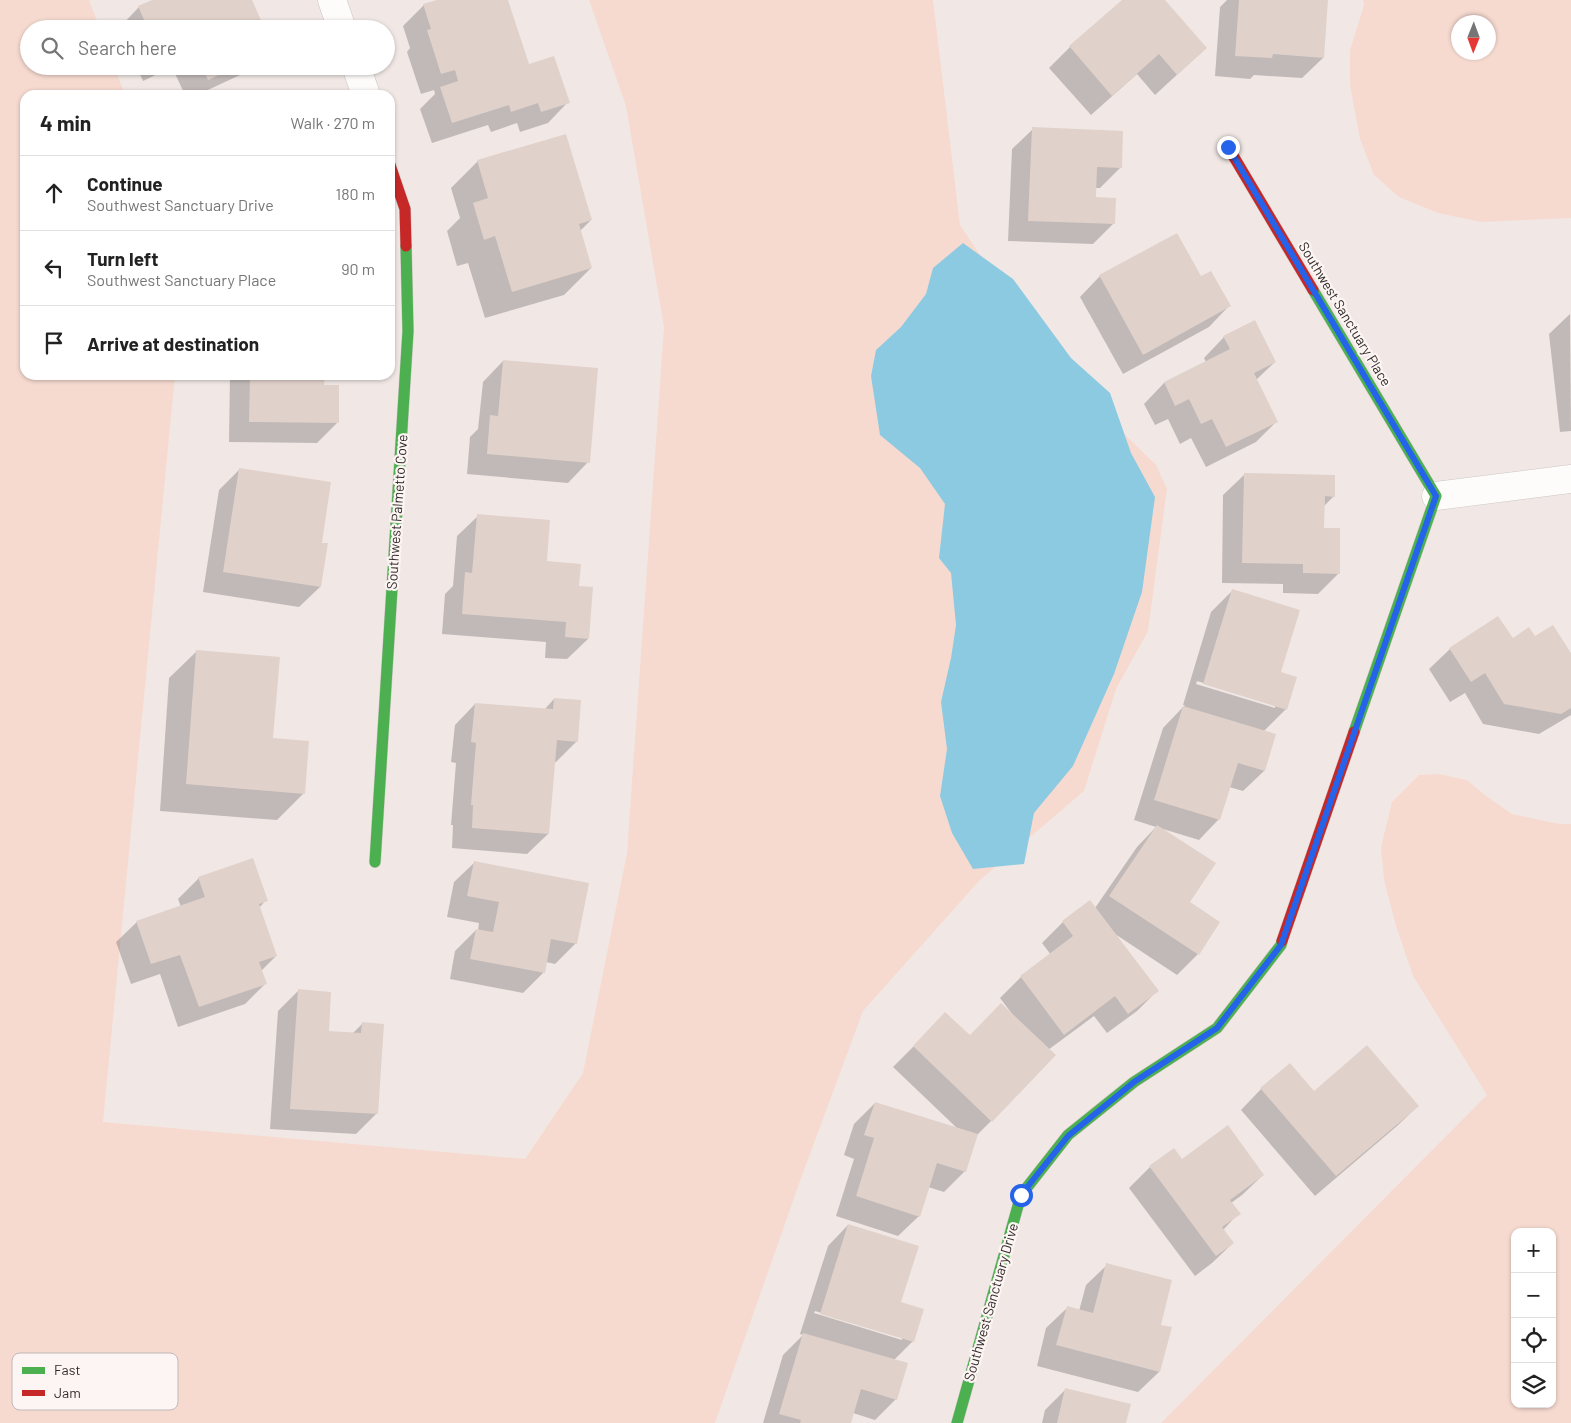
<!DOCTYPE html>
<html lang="en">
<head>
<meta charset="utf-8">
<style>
	body { margin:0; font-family:Barlow,sans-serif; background:#f6f6f6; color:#222 }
	.controls { position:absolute; right:15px; bottom:15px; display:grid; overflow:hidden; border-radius:10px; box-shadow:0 1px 4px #0004 }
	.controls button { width:45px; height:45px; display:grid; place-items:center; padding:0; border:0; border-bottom:1px solid #e0e0e0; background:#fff; color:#222; font:25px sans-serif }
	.compass { position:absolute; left:1451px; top:15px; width:45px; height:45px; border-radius:50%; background:#fff; box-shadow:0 1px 4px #0004; rotate:181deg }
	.stop { position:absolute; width:15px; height:15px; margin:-11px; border:4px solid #2563eb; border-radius:50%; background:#fff }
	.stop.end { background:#2563eb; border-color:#fff; box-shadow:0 1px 5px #0008 }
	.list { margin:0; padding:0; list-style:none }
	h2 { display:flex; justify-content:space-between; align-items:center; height:65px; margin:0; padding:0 20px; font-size:21px }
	h2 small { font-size:16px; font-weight:400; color:#767676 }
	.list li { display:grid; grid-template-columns:32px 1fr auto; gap:15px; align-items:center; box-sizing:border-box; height:75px; padding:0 20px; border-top:1px solid #e0e0e0 }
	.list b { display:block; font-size:19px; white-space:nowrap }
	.list p { margin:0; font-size:16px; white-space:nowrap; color:#767676 }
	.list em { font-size:16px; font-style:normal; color:#767676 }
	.icon { flex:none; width:28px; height:28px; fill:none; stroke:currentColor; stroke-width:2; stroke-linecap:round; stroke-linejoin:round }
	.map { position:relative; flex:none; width:1571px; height:1423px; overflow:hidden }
	.search { position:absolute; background:#fff; box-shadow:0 1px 4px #0004; left:20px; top:20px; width:375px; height:55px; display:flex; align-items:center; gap:12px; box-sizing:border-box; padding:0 18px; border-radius:28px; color:#767676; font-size:19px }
	.panel { position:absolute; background:#fff; box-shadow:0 1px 4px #0004; left:20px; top:90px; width:375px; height:290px; border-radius:15px }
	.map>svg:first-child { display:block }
	.green { fill:#f6dad0; fill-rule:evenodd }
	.water { fill:#8ccae2 }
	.shadow { fill:#0003; fill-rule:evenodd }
	.building { fill:#e1d1cb }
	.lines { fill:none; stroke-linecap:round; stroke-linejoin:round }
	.street-casing { stroke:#cdc6c4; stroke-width:29 }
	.fast-casing { stroke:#cdc6c4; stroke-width:12 }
	.jam-casing { stroke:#cdc6c4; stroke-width:12 }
	.street { stroke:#fdfcfb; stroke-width:28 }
	.fast { stroke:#4caf50; stroke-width:11 }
	.jam { stroke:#c62828; stroke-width:11 }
	.route { stroke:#2563eb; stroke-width:6 }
	.labels { text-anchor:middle; stroke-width:4.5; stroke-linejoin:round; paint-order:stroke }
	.street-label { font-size:14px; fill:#312b29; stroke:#fcf5f3 }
	.key { fill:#fcf5f3; stroke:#bfb8b6; stroke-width:1 }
	.key-label { font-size:14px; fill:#312b29 }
</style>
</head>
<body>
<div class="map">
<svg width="1571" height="1423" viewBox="0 0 1571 1423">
	<rect width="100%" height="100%" fill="#f1e8e5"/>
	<!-- green -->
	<g class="green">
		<path d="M0,0H89L100,29H29V66H114L125,95H25V375H175L103,1122L525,1159L583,1073L627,853L664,327L626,106L589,0H933L960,225L1053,364L1156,465L1167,489L1148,631L1116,689L1084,791L979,881L863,1011L800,1181L715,1423H0Z"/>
		<path d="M1363,0H1571V218L1481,222L1438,213L1399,197L1374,175L1360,139L1350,85V50L1364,5ZM1458,22H1488V52H1458Z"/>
		<path d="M1439,774L1467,780L1486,796L1512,814L1559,824H1571V1423H1161L1487,1095L1413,976L1396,926L1384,880L1381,847L1392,802L1419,775ZM1515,1232H1552V1404H1515Z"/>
	</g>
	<!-- water -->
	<path class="water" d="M963,243L1013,279L1071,358L1110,393L1131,453L1155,497L1142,592L1114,674L1073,766L1034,813L1024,864L973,869L952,833L940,796L947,749L941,702L951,658L956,625L951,573L939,558L945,504L920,468L880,435L871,376L876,350L901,327L926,294L933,268Z"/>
	<!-- shadow -->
	<g class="shadow">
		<path d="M155,0H251L264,29H118L139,7Z"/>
		<path d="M441,0H506L528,66L568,102L548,123L520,132L517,123L491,132L488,125L432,143L420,109L435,94L434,90L421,94L407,52L410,48L403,26L424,5Z"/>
		<path d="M1124,0H1163L1206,48L1155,95L1137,74L1091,115L1049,68L1070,47Z"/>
		<path d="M1227,0H1327L1323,58L1302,78L1254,75L1250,79L1215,76L1220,7Z"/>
		<path d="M136,66H256L253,69L197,95H185L172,67L143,81Z"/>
		<path d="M1033,129L1120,168L1100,188H1095V198L1113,224L1093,244L1008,241L1012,149Z"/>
		<path d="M478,161L591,220L580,231L591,268L564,295L485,318L468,263L457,266L447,231L460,218L451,188Z"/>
		<path d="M1100,276L1201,278L1229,306L1209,327L1123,374L1080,297Z"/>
		<path d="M1570,314L1571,431L1560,432L1549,334Z"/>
		<path d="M1224,337L1275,362L1256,380L1276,422L1256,442L1206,467L1191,438L1180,444L1168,419L1155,425L1144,404L1164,383L1206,362L1204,358Z"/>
		<path d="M503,361L588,462L568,483L467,474L470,437L478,429L483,382Z"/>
		<path d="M230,375H323V386L337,423L317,443L229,442Z"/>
		<path d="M240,469L321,544L320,587L299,607L203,592L219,490Z"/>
		<path d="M1244,475L1334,496L1323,507V529L1339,573L1318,594L1283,593V584L1222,583L1223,495Z"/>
		<path d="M478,516L546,563L578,587L588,639L567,659L545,658L546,642L442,634L445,594L453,586L457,536Z"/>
		<path d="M1232,591L1280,673L1286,709L1264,731L1275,735L1264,771L1243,791L1229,787L1219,819L1199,840L1163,829L1188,903L1219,923L1198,954L1177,975L1115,934L1157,991L1137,1011L1107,1033L1094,1016L1048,1050L991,1121L976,1136L965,1171L944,1192L928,1187L919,1216L898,1236L836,1216L854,1159L844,1155L854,1124L875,1103L959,1130L893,1067L925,1035L969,1037L1013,1015L1000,998L1021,977L1051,955L1042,943L1063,922L1095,908L1137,847L1156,827L1134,820L1163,728L1185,705H1183L1211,612ZM1197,681L1275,705V708L1196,684Z"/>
		<path d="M1535,638L1571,655V715L1539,734L1483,724L1465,693L1450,702L1429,669L1450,649Z"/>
		<path d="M197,651L272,739L304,793L277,820L160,811L169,678Z"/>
		<path d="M554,699L577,741L556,762H554L548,834L527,854L452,848L453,825H451L456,763L451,762L455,725L475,704L544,710Z"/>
		<path d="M475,862L576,943L555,964L546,962L544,972L523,993L450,979L455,951L476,930L478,931L479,923L447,917L454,882Z"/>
		<path d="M199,878L266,900L259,908L276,956L261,971L265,984L245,1004L178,1027L160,974L131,984L116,942L137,922L181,907L178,899Z"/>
		<path d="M298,991L327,1032L352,1034L362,1024L377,1113L356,1134L270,1129L278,1011Z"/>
		<path d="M1261,1089L1314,1093L1418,1106L1397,1126L1315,1196L1241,1110Z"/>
		<path d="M1182,1160L1263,1175L1242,1195L1231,1203L1239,1213L1223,1230L1233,1243L1212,1263L1195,1276L1129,1188L1150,1167Z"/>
		<path d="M848,1225L900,1303L913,1341L894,1360L896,1399L875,1420L853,1413L850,1423H763L783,1355L803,1335L800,1334L828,1246ZM815,1311L902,1337V1340L814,1313Z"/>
		<path d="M1107,1265L1159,1325L1170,1328L1159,1372L1138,1392L1037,1366L1046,1328L1067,1308L1079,1311L1086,1285Z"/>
		<path d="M1065,1390L1125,1423H1042L1045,1410Z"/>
	</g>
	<!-- building -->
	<g class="building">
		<path d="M152,0H252L265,29H148L138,6Z"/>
		<path d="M437,0H508L529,64L554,56L570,103L541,112L538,103L511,112L509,105L452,123L440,87L458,81L455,70L441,74L427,30L431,29L423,4Z"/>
		<path d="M1122,0H1165L1207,48L1177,75L1159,54L1112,96L1069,46Z"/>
		<path d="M1239,0H1328L1324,58L1273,54L1272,58L1235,56Z"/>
		<path d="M202,66H238L208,80Z"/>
		<path d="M1032,127L1123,131L1122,168L1097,167L1096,197L1116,198L1115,224L1028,221Z"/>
		<path d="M566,134L592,220L579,224L592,268L512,292L495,236L484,240L473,203L488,198L477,160Z"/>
		<path d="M1177,233L1201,276L1211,271L1231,306L1143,355L1099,275Z"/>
		<path d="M1255,320L1276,362L1254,373L1278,422L1226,447L1212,419L1201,424L1189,399L1175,406L1164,382L1230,349L1223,336Z"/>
		<path d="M503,360L598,368L590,463L487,454L490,415L498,416Z"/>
		<path d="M250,375H325L324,385H339V423L249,422Z"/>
		<path d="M239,468L331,482L322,543H328L321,587L223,572Z"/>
		<path d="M1244,473L1335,475V497L1325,496L1324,528H1340V574L1303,573V564L1242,563Z"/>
		<path d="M477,514L550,520L547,561L581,564L579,586L593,587L589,639L565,637L566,622L462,614L465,572L472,573Z"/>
		<path d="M1232,589L1300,610L1281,672L1297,677L1287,710L1203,684Z"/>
		<path d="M1498,616L1513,638L1529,627L1535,636L1553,625L1571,653V708L1561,714L1504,704L1485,673L1471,682L1449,648Z"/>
		<path d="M196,650L280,657L273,738L309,741L305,794L186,784Z"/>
		<path d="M554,698L581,700L578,742L557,740L549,834L472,828L473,805H471L476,743L471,742L475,703L553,709Z"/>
		<path d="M1183,706L1276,734L1265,771L1238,763L1220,820L1154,800Z"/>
		<path d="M1157,825L1216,863L1190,902L1220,922L1199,955L1109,896Z"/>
		<path d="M253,858L268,901L259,904L277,956L259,962L267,984L199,1007L180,955L151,964L136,921L205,897L198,877Z"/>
		<path d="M474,861L589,883L577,944L551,939L545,973L470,959L476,929L493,932L499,902L467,896Z"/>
		<path d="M1090,900L1159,991L1128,1014L1115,996L1064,1035L1020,976L1073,936L1062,921Z"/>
		<path d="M298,989L331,992L329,1031L361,1033L362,1022L384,1024L378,1114L290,1109Z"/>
		<path d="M1001,1003L1056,1055L992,1122L913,1046L945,1012L970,1035Z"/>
		<path d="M1367,1045L1419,1106L1336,1176L1260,1088L1290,1063L1314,1091Z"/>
		<path d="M875,1102L978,1134L966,1172L937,1163L920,1217L856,1196L874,1138L864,1135Z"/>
		<path d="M1228,1125L1264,1175L1230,1200L1241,1214L1222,1227L1234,1243L1216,1256L1149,1166L1174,1148L1182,1159Z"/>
		<path d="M848,1224L919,1246L901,1302L924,1309L914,1342L820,1314Z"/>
		<path d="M1106,1263L1172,1280L1161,1325L1172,1327L1160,1372L1056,1345L1067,1306L1093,1313Z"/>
		<path d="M803,1333L908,1363L897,1400L861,1389L851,1423H800L801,1420L779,1414Z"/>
		<path d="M1065,1388L1131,1404L1126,1423H1057Z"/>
	</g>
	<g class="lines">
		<defs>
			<g id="street">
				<path d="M332,0L342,29"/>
				<path d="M356,66L366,95"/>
				<path d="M1436,496L1571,479"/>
			</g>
			<g id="fast">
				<path d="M1313,290L1436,496L1354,732"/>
				<path d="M375,862L408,331L406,246"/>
				<path d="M957,1423L1021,1195L1068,1135L1134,1082L1217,1028L1281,945L1282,941"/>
			</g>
			<g id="jam">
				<path d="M1228,147L1313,290"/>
				<path d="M390,165L405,209L406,246"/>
				<path d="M1282,941L1354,732"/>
			</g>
		</defs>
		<!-- street casing -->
		<use href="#street" class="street-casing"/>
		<!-- fast casing -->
		<use href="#fast" class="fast-casing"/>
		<!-- jam casing -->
		<use href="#jam" class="jam-casing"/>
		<!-- street -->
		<use href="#street" class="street"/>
		<!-- fast -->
		<use href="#fast" class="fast"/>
		<!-- jam -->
		<use href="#jam" class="jam"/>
	</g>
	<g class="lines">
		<!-- route -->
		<path class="route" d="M1021,1195L1068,1136L1134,1082L1217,1028L1281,945L1436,496L1228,147"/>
	</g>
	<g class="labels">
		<!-- street labels -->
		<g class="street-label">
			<text transform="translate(1345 314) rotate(59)" y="5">Southwest Sanctuary Place</text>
			<text transform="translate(397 512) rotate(-86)" y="5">Southwest Palmetto Cove</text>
			<text transform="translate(991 1302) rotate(-74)" y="5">Southwest Sanctuary Drive</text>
		</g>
	</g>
	<!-- legend -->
	<rect x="12" y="1353" width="166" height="57" rx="8" class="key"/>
	<rect x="22" y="1367" width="23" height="7" fill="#4caf50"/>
	<rect x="22" y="1390" width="23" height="6" fill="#c62828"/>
	<g class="key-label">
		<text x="54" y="1375">Fast</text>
		<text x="54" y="1398">Jam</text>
	</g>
</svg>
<div class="controls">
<button>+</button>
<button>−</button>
<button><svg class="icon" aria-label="locate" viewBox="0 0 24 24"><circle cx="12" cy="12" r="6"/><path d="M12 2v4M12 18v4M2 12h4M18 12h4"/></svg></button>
<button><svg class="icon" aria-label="layers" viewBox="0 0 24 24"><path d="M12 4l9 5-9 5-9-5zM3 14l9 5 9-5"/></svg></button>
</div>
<svg class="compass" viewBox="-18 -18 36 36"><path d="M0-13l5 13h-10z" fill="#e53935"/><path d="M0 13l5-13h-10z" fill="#767676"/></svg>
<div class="stop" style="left:1021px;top:1195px"></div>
<div class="stop end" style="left:1228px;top:147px"></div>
<div class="search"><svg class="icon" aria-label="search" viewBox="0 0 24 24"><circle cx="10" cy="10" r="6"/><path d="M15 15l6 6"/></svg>Search here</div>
<section class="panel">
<h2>4 min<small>Walk · 270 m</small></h2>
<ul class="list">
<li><svg class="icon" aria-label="ahead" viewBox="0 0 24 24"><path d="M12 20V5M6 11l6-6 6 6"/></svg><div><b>Continue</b><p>Southwest Sanctuary Drive</p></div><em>180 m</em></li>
<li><svg class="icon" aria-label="left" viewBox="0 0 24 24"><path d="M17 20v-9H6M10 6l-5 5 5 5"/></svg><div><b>Turn left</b><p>Southwest Sanctuary Place</p></div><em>90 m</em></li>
<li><svg class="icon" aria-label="arrive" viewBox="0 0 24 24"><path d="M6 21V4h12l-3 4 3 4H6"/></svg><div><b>Arrive at destination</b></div></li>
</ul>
</section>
</div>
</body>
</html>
